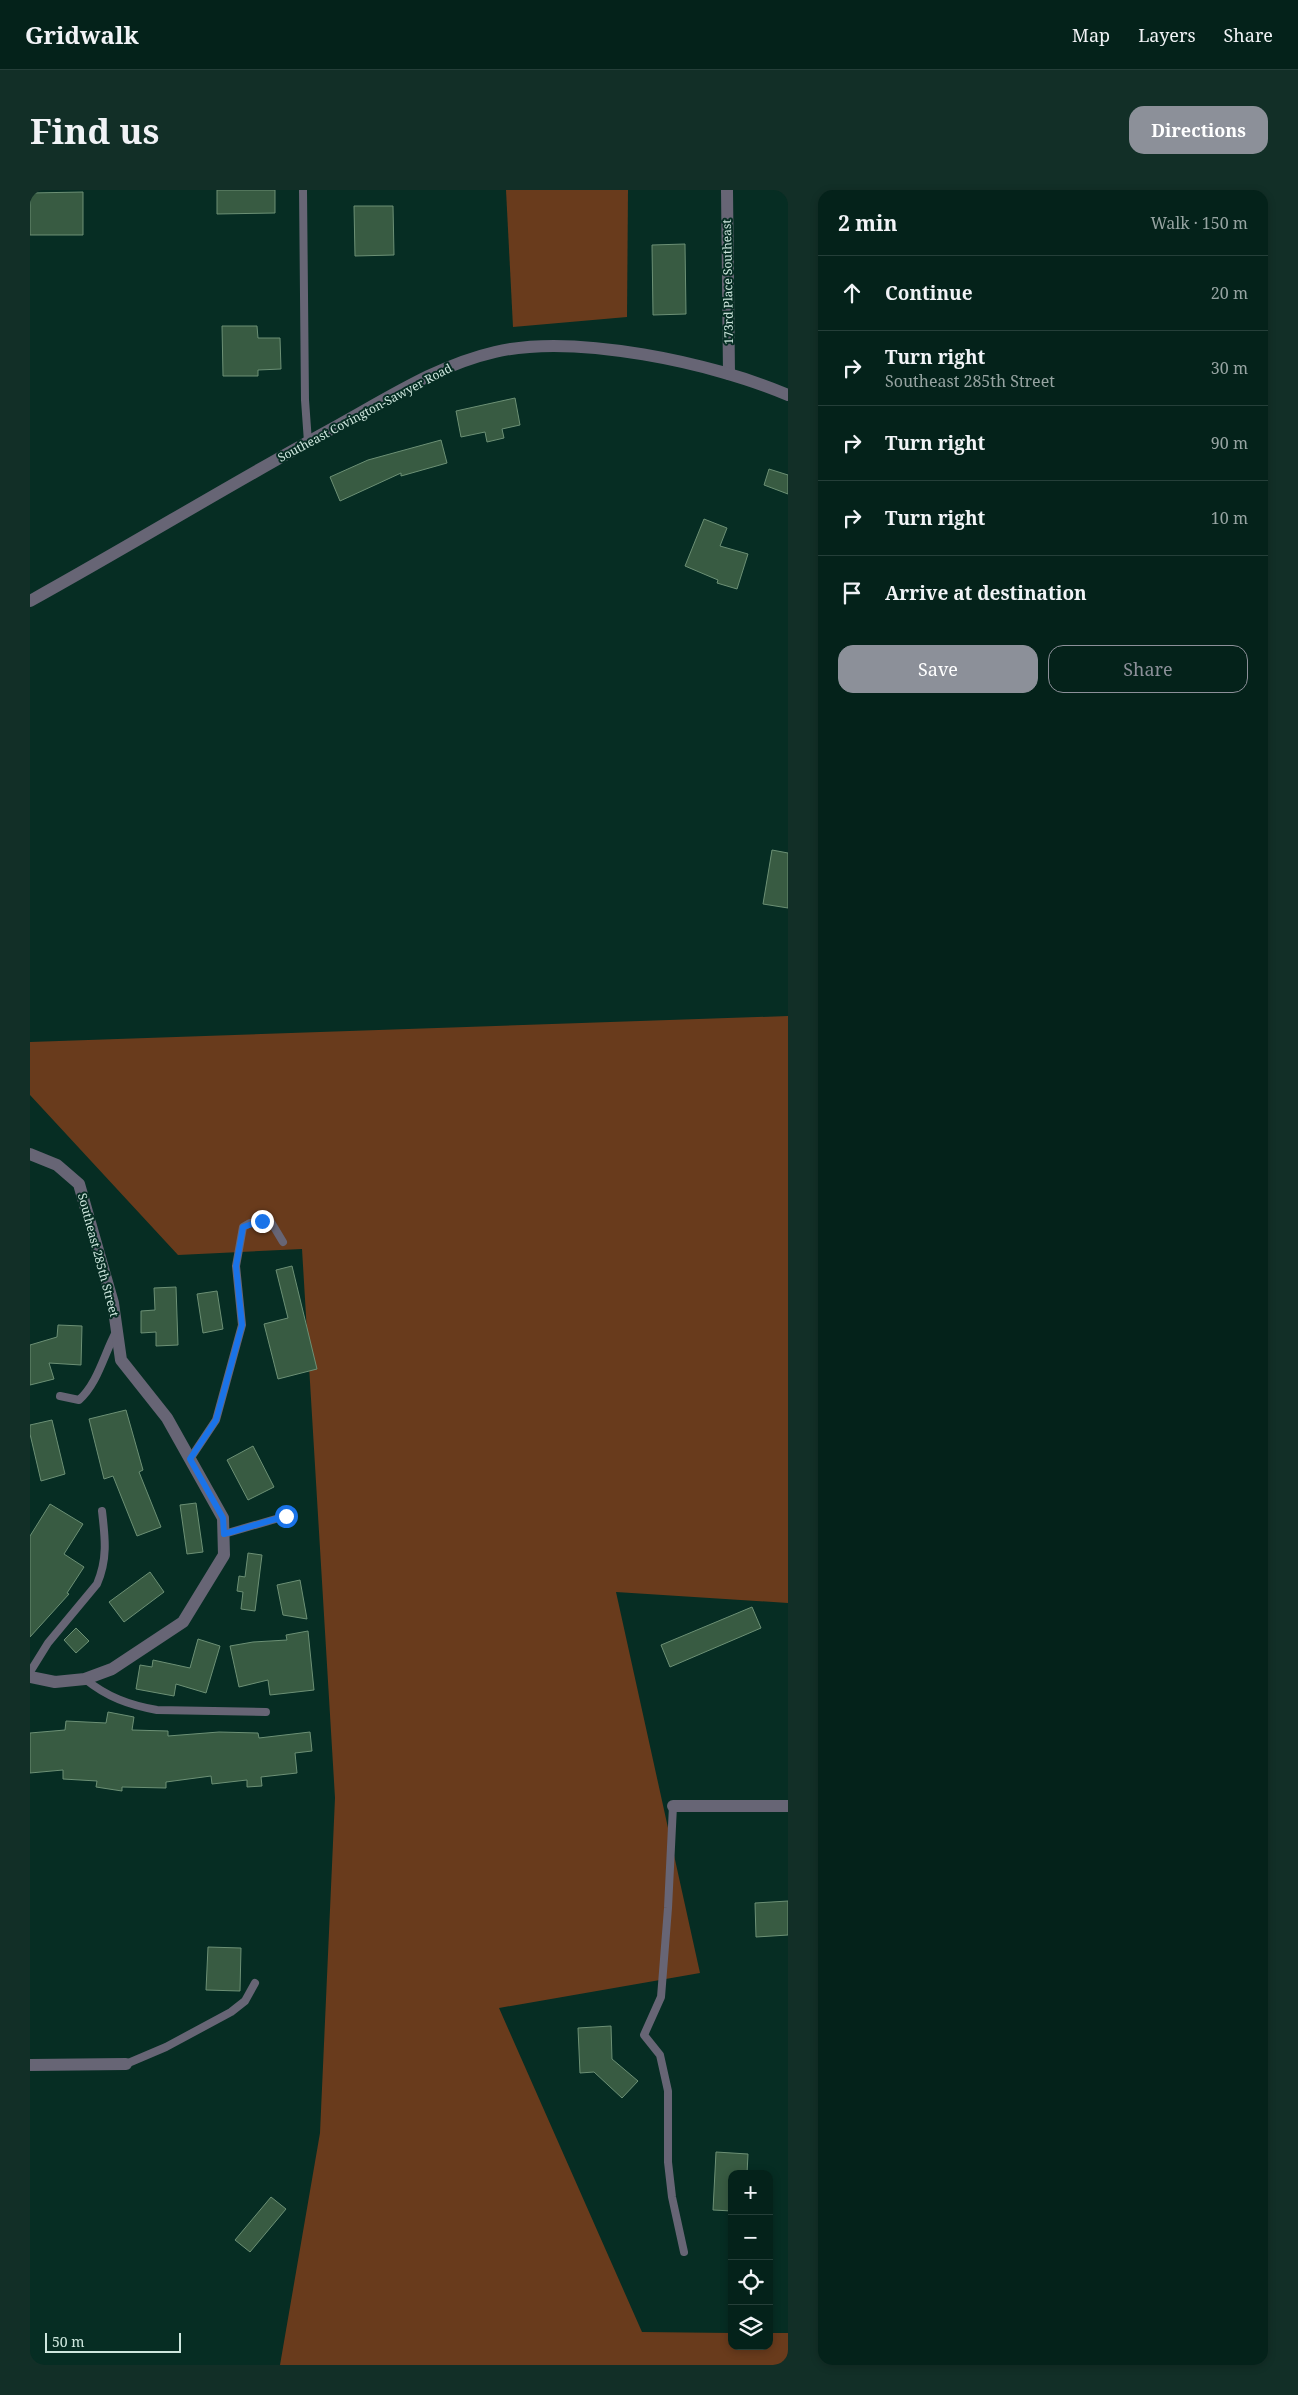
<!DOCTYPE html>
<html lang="en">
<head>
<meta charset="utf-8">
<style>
	body { margin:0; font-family:"Noto Serif",serif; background:#122f27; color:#f1f3f6 }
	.controls { position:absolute; right:15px; bottom:15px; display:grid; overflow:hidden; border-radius:10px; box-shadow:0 2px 8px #0003 }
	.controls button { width:45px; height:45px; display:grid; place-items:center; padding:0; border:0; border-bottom:1px solid #253f39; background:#04221a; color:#f1f3f6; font:25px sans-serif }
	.scale { position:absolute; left:15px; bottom:12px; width:136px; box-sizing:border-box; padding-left:5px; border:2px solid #cee7de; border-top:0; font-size:14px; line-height:18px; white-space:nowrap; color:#cee7de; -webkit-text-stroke:4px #062d23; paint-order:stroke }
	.stop { position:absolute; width:15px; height:15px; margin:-11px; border:4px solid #1a73e8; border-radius:50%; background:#fff }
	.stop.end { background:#1a73e8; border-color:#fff; box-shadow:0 1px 5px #0008 }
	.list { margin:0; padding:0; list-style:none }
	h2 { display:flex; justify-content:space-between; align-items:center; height:65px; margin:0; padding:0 20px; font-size:21px }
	h2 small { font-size:16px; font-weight:400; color:#97a4a2 }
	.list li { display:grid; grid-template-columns:32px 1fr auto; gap:15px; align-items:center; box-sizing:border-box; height:75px; padding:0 20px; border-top:1px solid #253f39 }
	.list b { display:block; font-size:19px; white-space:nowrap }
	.list p { margin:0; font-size:16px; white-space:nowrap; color:#97a4a2 }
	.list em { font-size:16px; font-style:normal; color:#97a4a2 }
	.actions { display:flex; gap:10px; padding:15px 20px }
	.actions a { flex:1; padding:11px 0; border:1px solid #8c9099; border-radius:15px; text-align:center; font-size:18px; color:#8c9099 }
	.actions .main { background:#8c9099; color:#fff }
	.icon { flex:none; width:28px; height:28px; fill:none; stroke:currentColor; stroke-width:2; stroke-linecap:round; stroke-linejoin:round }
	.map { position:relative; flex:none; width:758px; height:2175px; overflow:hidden; border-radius:15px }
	header { display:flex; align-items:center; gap:30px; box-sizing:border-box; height:70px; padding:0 25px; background:#04221a; border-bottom:1px solid #253f39 }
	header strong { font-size:24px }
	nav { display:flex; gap:28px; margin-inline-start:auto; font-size:18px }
	.intro { display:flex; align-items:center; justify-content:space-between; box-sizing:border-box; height:120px; padding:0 30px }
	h1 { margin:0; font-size:35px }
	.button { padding:12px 22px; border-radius:15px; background:#8c9099; color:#fff; font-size:18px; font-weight:700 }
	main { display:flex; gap:30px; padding:0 30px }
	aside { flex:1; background:#04221a; border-radius:15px; box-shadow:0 2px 8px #0003 }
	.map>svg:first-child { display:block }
	.green { fill:#693b1c }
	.building { fill:#385b42; stroke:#6c9075 }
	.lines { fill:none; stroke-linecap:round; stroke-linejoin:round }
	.service { stroke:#676575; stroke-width:8 }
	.minor { stroke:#676575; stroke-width:12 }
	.tertiary { stroke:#676575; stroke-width:12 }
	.route { stroke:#1a73e8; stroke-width:6 }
	.labels { text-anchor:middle; stroke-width:4; stroke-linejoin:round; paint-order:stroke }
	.street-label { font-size:12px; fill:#cee7de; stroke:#062d23 }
</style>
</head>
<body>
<header>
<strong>Gridwalk</strong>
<nav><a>Map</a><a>Layers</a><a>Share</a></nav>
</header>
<div class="intro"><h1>Find us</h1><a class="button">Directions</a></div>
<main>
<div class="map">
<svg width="758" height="2175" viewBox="0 0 758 2175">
	<rect width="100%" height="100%" fill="#062d23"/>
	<!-- green -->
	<g class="green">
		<path d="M476,0H598L597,127L483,137Z"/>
		<path d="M758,826V1413L586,1402L670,1783L469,1818L612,2142L702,2143V2156H739V2143H758V2175H250L290,1943L305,1608L272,1059L148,1065L0,905V852Z"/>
	</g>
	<!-- building -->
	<g class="building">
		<path d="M187,0H245V23L187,24Z"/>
		<path d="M53,2V45H0V3Z"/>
		<path d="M324,16H363L364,65L325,66Z"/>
		<path d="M655,54L656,124L623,125L622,55Z"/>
		<path d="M192,136H227L228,148H250L251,179L228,180V186H193Z"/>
		<path d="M485,208L490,235L472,239L474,248L457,252L455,242L431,247L426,221Z"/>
		<path d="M411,250L417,273L371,286V283L310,311L300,287L338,270Z"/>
		<path d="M739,279L758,285V304L734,295Z"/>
		<path d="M674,329L697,338L690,356L718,364L707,399L687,393L688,390L655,376Z"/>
		<path d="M742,660L758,663V718L733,714Z"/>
		<path d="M262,1076L287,1179L248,1189L234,1134L258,1128L246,1080Z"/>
		<path d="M146,1097L148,1155L126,1156V1142L111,1143V1121L125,1120L124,1098Z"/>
		<path d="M187,1101L193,1139L173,1143L167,1104Z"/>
		<path d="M28,1135L52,1136L51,1175L19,1173L24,1189L0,1195V1155L27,1147Z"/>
		<path d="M96,1220L113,1280L109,1282L131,1337L107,1346L83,1286L74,1289L59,1229Z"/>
		<path d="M22,1230L35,1284L11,1291L0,1244V1235Z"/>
		<path d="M223,1256L244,1297L218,1310L197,1270Z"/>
		<path d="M166,1313L173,1362L157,1364L150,1315Z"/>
		<path d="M20,1314L53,1334L34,1364L54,1377L37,1403L39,1404L0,1447V1346Z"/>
		<path d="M218,1363L232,1365L225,1421L211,1419L213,1402L207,1401L209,1386L215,1387Z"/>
		<path d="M120,1382L134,1402L94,1432L79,1412Z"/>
		<path d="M270,1390L277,1429L253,1425L247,1395Z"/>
		<path d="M722,1417L731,1438L640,1477L631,1455Z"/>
		<path d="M46,1438L59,1451L46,1463L34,1450Z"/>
		<path d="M278,1441L284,1500L240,1505L238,1490L209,1497L200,1456L223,1452L257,1450L256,1445Z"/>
		<path d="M168,1449L190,1456L176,1503L146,1494L144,1506L106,1499L110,1475L122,1477L123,1470L160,1478Z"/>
		<path d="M78,1522L104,1527L102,1540L138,1541V1546L189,1542L228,1543L229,1548L280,1542L282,1561L265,1563L267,1583L231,1587L232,1596L217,1597V1590L182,1594L181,1586L136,1592V1598L92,1597V1601L66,1597L67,1591L33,1589V1580L0,1583V1543L35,1540L36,1531L76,1533Z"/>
		<path d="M758,1711V1745L726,1747L725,1713Z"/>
		<path d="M178,1757L211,1758L210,1801L176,1800Z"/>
		<path d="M581,1836L582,1869L608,1891L592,1908L564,1882L550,1883L548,1838Z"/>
		<path d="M686,1962L718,1964L717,1984H702V2021L683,2020Z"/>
		<path d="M241,2007L256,2019L220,2062L205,2050Z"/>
	</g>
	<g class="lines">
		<!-- service -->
		<g class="service">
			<path d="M273,0L275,210L278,252"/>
			<path d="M30,1206L49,1210C68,1193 74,1164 86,1142"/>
			<path d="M160,1269L186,1230L212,1135L206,1076L213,1037L220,1033L241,1032L253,1052"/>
			<path d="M194,1344L256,1326"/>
			<path d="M0,1482L18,1453L67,1394C78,1369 75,1347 72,1321"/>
			<path d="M55,1489C77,1507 99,1515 127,1520L236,1522"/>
			<path d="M643,1616L638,1718L631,1807L614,1845L630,1865L638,1901V1972L642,2007L654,2062"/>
			<path d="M96,1874L136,1857L201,1822L215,1811L225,1793"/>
		</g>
		<!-- minor -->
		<g class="minor">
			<path d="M697,0L699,184"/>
			<path d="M0,964L27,975L49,994L83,1113L91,1170L137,1228L193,1328L194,1365L153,1432L82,1479L55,1489L25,1492L0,1487"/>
			<path d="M643,1616H758"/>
			<path d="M0,1875L96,1874"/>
		</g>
		<!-- tertiary -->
		<path class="tertiary" d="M0,411C103,354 204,292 307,236C358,208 408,175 465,162C544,143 684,173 758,205"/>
	</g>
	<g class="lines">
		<!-- route -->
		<path class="route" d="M232,1031L213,1037L206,1076L212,1135L186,1230L160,1269L193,1328L194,1344L256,1326"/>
	</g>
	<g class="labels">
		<!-- street labels -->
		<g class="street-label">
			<text transform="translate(698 92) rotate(-91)" y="4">173rd Place Southeast</text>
			<text transform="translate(335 223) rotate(-28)" y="4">Southeast Covington-Sawyer Road</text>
			<text transform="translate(68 1065) rotate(75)" y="4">Southeast 285th Street</text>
		</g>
	</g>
</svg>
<div class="controls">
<button>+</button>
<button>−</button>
<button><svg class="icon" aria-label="locate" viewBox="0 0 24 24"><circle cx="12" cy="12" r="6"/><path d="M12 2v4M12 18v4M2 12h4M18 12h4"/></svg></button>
<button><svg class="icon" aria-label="layers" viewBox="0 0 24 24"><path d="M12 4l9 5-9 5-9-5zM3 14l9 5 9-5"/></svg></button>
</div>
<div class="scale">50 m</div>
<div class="stop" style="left:256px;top:1326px"></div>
<div class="stop end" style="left:232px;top:1031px"></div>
</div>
<aside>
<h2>2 min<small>Walk · 150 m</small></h2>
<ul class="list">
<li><svg class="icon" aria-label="ahead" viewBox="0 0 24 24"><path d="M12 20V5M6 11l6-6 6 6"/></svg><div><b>Continue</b></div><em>20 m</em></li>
<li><svg class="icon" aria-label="right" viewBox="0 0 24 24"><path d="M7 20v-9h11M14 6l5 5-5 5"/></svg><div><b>Turn right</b><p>Southeast 285th Street</p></div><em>30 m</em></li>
<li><svg class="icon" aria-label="right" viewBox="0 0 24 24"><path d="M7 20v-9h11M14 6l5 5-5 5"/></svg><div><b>Turn right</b></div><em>90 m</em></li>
<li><svg class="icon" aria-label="right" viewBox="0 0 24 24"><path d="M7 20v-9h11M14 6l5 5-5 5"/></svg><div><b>Turn right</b></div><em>10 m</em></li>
<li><svg class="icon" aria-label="arrive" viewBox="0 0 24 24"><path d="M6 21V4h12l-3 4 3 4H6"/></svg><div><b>Arrive at destination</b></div></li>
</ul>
<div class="actions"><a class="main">Save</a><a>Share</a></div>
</aside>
</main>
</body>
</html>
